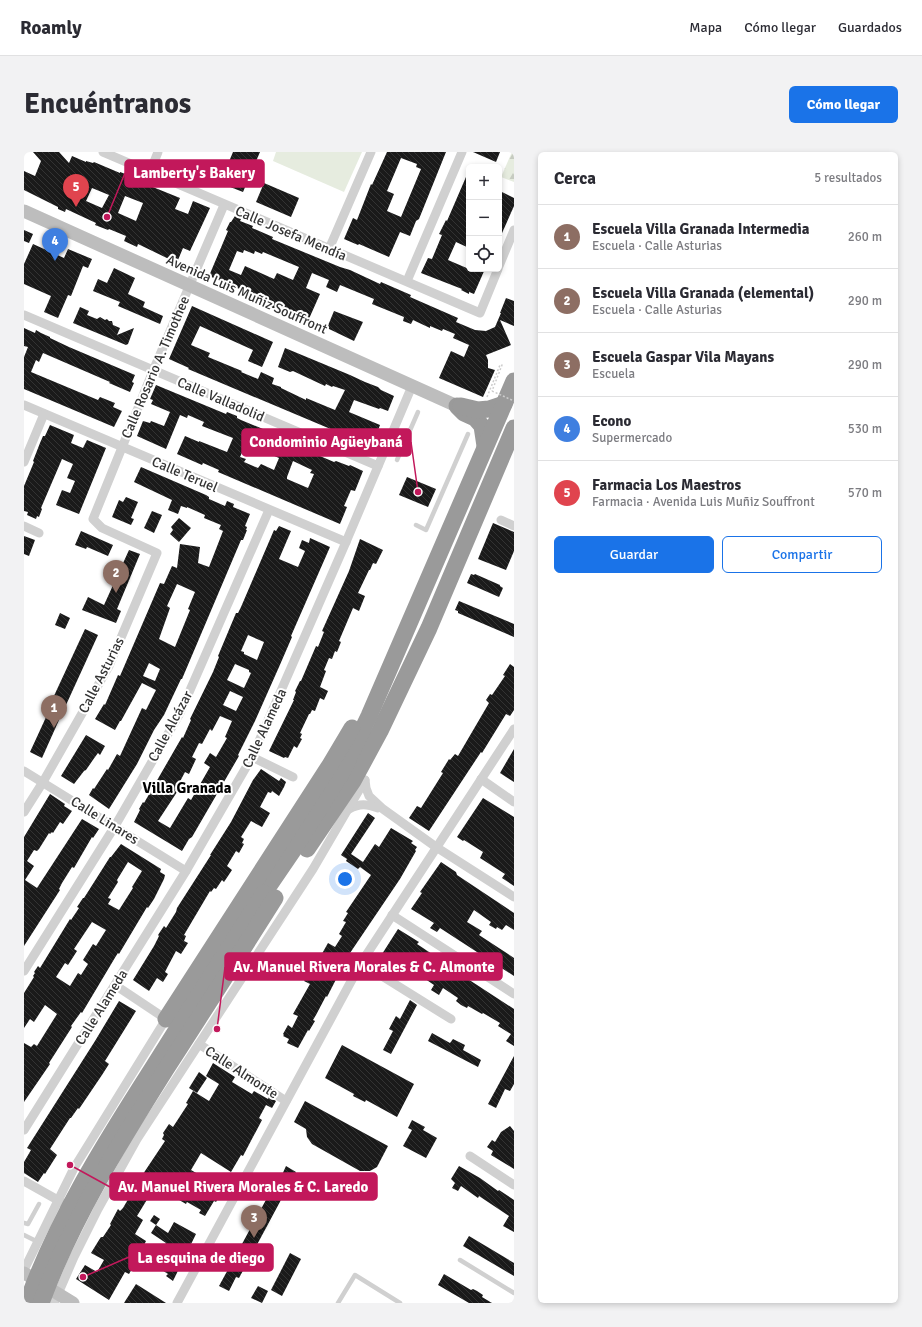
<!DOCTYPE html>
<html lang="es">
<head>
<meta charset="utf-8">
<style>
	body { margin:0; font-family:Signika,sans-serif; background:#f2f2f3; color:#2b2b33 }
	.controls { position:absolute; right:12px; top:12px; display:grid; overflow:hidden; border-radius:6px; box-shadow:0 2px 6px #0003 }
	.controls button { width:36px; height:36px; display:grid; place-items:center; padding:0; border:0; border-bottom:1px solid #e1e1e2; background:#fff; color:#2b2b33; font:20px sans-serif }
	.you { position:absolute; left:321px; top:727px; width:14px; height:14px; margin:-10px; border:3px solid #fff; border-radius:50%; background:#1a73e8; box-shadow:0 0 0 6px #1a73e833 }
	.badge { display:grid; place-items:center; width:26px; height:26px; border-radius:50%; background:#1a73e8; color:#fff; font-size:13px; font-weight:700 }
	.pin { position:absolute; translate:-50% -33px; filter:drop-shadow(0 1px 2px #0008) }
	.pin::after { content:''; position:absolute; top:21px; width:14px; height:12px; background:inherit; clip-path:polygon(0 0,100% 0,50% 100%) }
	.list { margin:0; padding:0; list-style:none }
	h2 { display:flex; justify-content:space-between; align-items:center; height:52px; margin:0; padding:0 16px; font-size:17px }
	h2 small { font-size:13px; font-weight:400; color:#7c7c81 }
	.list li { display:grid; grid-template-columns:26px 1fr auto; gap:12px; align-items:center; box-sizing:border-box; height:64px; padding:0 16px; border-top:1px solid #e1e1e2 }
	.list b { display:block; font-size:15px; white-space:nowrap }
	.list p { margin:0; font-size:13px; white-space:nowrap; color:#7c7c81 }
	.list em { font-size:13px; font-style:normal; color:#7c7c81 }
	.actions { display:flex; gap:8px; padding:12px 16px }
	.actions a { flex:1; padding:9px 0; border:1px solid #1a73e8; border-radius:6px; text-align:center; font-size:14px; color:#1a73e8 }
	.actions .main { background:#1a73e8; color:#fff }
	.icon { flex:none; width:22px; height:22px; fill:none; stroke:currentColor; stroke-width:2; stroke-linecap:round; stroke-linejoin:round }
	.map { position:relative; flex:none; width:490px; height:1151px; overflow:hidden; border-radius:6px }
	header { display:flex; align-items:center; gap:24px; box-sizing:border-box; height:56px; padding:0 20px; background:#fff; border-bottom:1px solid #e1e1e2 }
	header strong { font-size:19px }
	nav { display:flex; gap:22px; margin-inline-start:auto; font-size:14px }
	.intro { display:flex; align-items:center; justify-content:space-between; box-sizing:border-box; height:96px; padding:0 24px }
	h1 { margin:0; font-size:28px }
	.button { padding:10px 18px; border-radius:6px; background:#1a73e8; color:#fff; font-size:14px; font-weight:700 }
	main { display:flex; gap:24px; padding:0 24px }
	aside { flex:1; background:#fff; border-radius:6px; box-shadow:0 2px 6px #0003 }
	.map>svg:first-child { display:block }
	.green { fill:#e6ecdf }
	.forest { fill:url(#forest-firs) }
	.building { fill:url(#building-back-hatch); fill-rule:evenodd }
	.lines { fill:none; stroke-linecap:round; stroke-linejoin:round }
	.path { stroke:#cdcdcd; stroke-width:1.5; stroke-dasharray:2 2; stroke-linecap:butt }
	.lane { stroke:#d0d0d0; stroke-width:4.5 }
	.street { stroke:#d0d0d0; stroke-width:9 }
	.secondary { stroke:#bdbdbd; stroke-width:13 }
	.highway { stroke:#9a9a9a; stroke-width:17 }
	.path-bridge { stroke:#cdcdcd; stroke-width:1.5; stroke-dasharray:2 2; stroke-linecap:butt }
	.highway-bridge { stroke:#9a9a9a; stroke-width:17 }
	.labels { text-anchor:middle; stroke-width:4; stroke-linejoin:round; paint-order:stroke }
	.street-label { font-size:14px; fill:#333; stroke:#fff }
	.neighbourhood-label { font-size:15px; font-weight:bold; fill:#000; stroke:#fff }
	.leader { fill:none; stroke:#c2185b; stroke-width:1.5 }
	.callout-dot { fill:#c2185b; stroke:#fff; stroke-width:1.5 }
	.callout { fill:#c2185b; stroke:#c2185b; stroke-width:1.5 }
	.callout-label { font-size:15px; text-anchor:middle; font-weight:bold; fill:#fff }
</style>
</head>
<body>
<header>
<strong>Roamly</strong>
<nav><a>Mapa</a><a>Cómo llegar</a><a>Guardados</a></nav>
</header>
<div class="intro"><h1>Encuéntranos</h1><a class="button">Cómo llegar</a></div>
<main>
<div class="map">
<svg width="490" height="1151" viewBox="0 0 490 1151">
	<defs>
		<pattern id="forest-firs" width="22" height="20" patternUnits="userSpaceOnUse"><rect width="22" height="20" fill="#e6ecdf"/><path d="M5 1l3.5 6h-7zM16 11l3.5 6h-7z" fill="#c6cbc0"/></pattern>
		<pattern id="building-back-hatch" width="6" height="6" patternUnits="userSpaceOnUse"><rect width="6" height="6" fill="#1a1a1a"/><path d="M-1 5l2 2M0 0l6 6M5-1l2 2" fill="none" stroke="#333"/></pattern>
	</defs>
	<rect width="100%" height="100%" fill="#fff"/>
	<!-- green -->
	<path class="green" d="M252,0H338L320,40L249,9Z"/>
	<!-- forest -->
	<path class="forest" d="M488,0H490V30L477,25Z"/>
	<!-- building -->
	<g class="building">
		<path d="M9,0H35L45,11L48,4L62,10V9L69,11L70,10L96,21V20L110,25L109,27L156,46L151,57L164,62L169,49L186,56L166,99L159,96L154,108L150,106L149,109L114,92L113,95L100,89L102,84L85,77L84,78L71,73L72,71L42,57L41,60L34,57V55L0,38V19L11,24L17,9ZM68,36L85,43L78,56L62,49ZM101,44L119,51L112,69L94,61Z"/>
		<path d="M209,0H236L219,40L196,31Z"/>
		<path d="M363,0H422L395,67L392,69L386,84L376,80L365,105L335,92L334,93L320,87L329,66L333,68L347,32L348,33ZM377,6L393,12L392,15L397,17L377,65L363,59L370,42L363,39Z"/>
		<path d="M449,0H476L472,10Z"/>
		<path d="M445,18V96L432,90L424,108L445,117H461L450,142L445,140V142L437,138L438,137L397,121L404,106L408,107L418,83L415,82L422,68L423,69Z"/>
		<path d="M240,31L275,46L267,65L232,50Z"/>
		<path d="M478,40L490,46V54L475,88V48Z"/>
		<path d="M211,64L217,67L216,69L229,74L228,76L249,85L248,87L316,115L326,118L356,132L357,130L387,143L386,145L434,166L432,170L451,178L462,179L471,175L477,161H476L482,146L490,149V174L476,168L487,193L462,203L464,208V216L471,218L459,245L415,226L427,199L440,205L445,193L429,186L431,182L419,177L418,179L406,174V176L389,168L387,172L379,169L380,165L348,152L350,147L316,133L313,140L302,135L305,128L288,121L282,136L296,142L284,169L276,165L277,163L255,154L253,158L247,155L248,152L241,149V147L226,140L225,141L185,124L204,79L202,78L206,70H207ZM220,98L230,102L231,99L238,102L239,100L275,115L269,128L253,121L250,127L221,114L217,123L205,118L213,99L219,101Z"/>
		<path d="M0,78L9,82L5,91L0,89Z"/>
		<path d="M9,92L40,106L44,97L68,107L64,116L59,114L47,144L44,143L34,166L20,160L27,144L0,132V112Z"/>
		<path d="M90,116L111,126L104,142L121,150L119,155L139,164L136,172L94,154L96,150L69,139L74,127L83,131Z"/>
		<path d="M168,154L249,190L238,215L224,209L229,198L176,174L167,193L186,201L184,205L218,219L217,220L234,227L237,220L250,226L248,232L257,235V236L282,248V246L311,258L321,238L309,234L308,235L302,232L301,234L269,219L266,220L254,215L261,196L326,223L341,230L354,235L357,238L370,244L364,259L356,256L355,257L330,248L325,260L356,273L353,281H354L353,284L357,286L352,299L334,292L335,289L164,217L165,216L145,207Z"/>
		<path d="M56,155L65,159L63,163L73,167L76,165L81,168L83,167L85,169H88L89,173L96,176L93,183L110,176L104,192L102,193L49,171Z"/>
		<path d="M310,159L339,170L330,189L303,176Z"/>
		<path d="M0,176L11,181L12,178L17,181L26,185V186L45,195L111,223L108,230L110,231L106,240L85,231L86,230L19,201L15,210L12,208L7,220L74,248L76,245L91,251L89,255L98,259L90,275L0,237V205L4,195L0,194Z"/>
		<path d="M132,233L202,262L203,260L213,264V266L217,268L263,287V285L273,289L272,291L285,297V298L290,300L289,301L310,310L312,309L325,314L326,313L339,319L331,339L327,338L320,354L323,355L316,372L194,320L195,318L179,311L178,313L153,302L161,284L175,290V289L203,300L209,286L178,274L180,270L164,263L163,266L156,263L142,297L113,284L119,269L126,271L127,269L140,274L146,260L127,252L129,248L126,247ZM222,292L255,306L250,318L237,312L234,316L220,310L222,307L216,305ZM269,309L288,318L286,321L290,322L284,336L263,327V325Z"/>
		<path d="M26,273L50,283L47,291L59,296L63,288L82,296L55,362L32,353L38,338L46,341L51,329L43,326L49,312L38,307L17,356L18,357L15,365L13,364L12,367L3,363L4,360L0,359V334L10,310L9,309L16,291L19,284H21Z"/>
		<path d="M117,315L182,343L185,345V347L201,354L203,349L210,352L209,355L226,362L221,374L223,375L222,378H223L219,388H217L158,527H157L140,563L130,578L113,612L85,657L65,643L69,636L70,637L83,617L84,618L93,602L96,604L118,556L122,558L132,538L118,531L97,569H96L91,578L71,567L80,552L81,553L94,523L96,524L136,431L140,432L148,414L153,416L156,392L176,395L174,411L185,415L199,379L195,377L197,373L180,366L181,363L163,355V356L157,354L154,362L144,358L148,348L110,330ZM153,432L171,440L164,457L166,458L151,495L135,487L146,456L143,454ZM125,511L136,517L131,529L119,524Z"/>
		<path d="M383,325L412,337L404,355L375,343Z"/>
		<path d="M102,345L114,350L107,366L110,367L107,373L88,365L95,348L99,350Z"/>
		<path d="M128,359L138,363L130,381L120,376Z"/>
		<path d="M155,366L167,376L155,390L146,382L149,378L147,375Z"/>
		<path d="M469,371L490,380V399L482,418L454,407Z"/>
		<path d="M255,374L267,379L255,407L274,415L281,399L275,396L278,388L285,391L286,386L306,395L267,484L268,485L255,515L231,569L214,603L215,604L168,685L165,687L158,699L110,670L116,658L115,657L119,650L120,651L158,585L159,586L167,568L166,567L189,520L195,505L194,504L212,461H214L217,455L250,378L252,379ZM224,483L240,490L233,508L220,502V500L217,499ZM211,512L225,518V520L227,521L220,536L203,528ZM206,539L219,545L212,559L199,553ZM196,564L208,569L201,585L203,586L192,605L186,601L180,611L186,615L167,648L164,646L146,676L134,669L153,640L151,639L161,620L165,622L172,607L168,605L175,591L178,592L186,577L188,579Z"/>
		<path d="M57,379L89,393L84,404L63,395L62,397L51,393Z"/>
		<path d="M0,384L11,388L5,404L0,402Z"/>
		<path d="M336,387L359,398L352,412L349,411L346,418H345L334,441L341,444L335,459L329,456L315,489L317,490L313,500L311,499L308,507L305,506L300,518L302,519L296,535L304,539L300,548L296,546L291,559L288,558L286,562H285L276,581L278,582L276,586L278,587L273,596L270,594L264,606L261,605L260,606L245,599L270,548H269L272,540L271,539L276,529H277L292,494L294,495L300,480L298,479L325,419Z"/>
		<path d="M105,398L116,402L93,457L97,459L92,471L58,458L64,445L80,453Z"/>
		<path d="M447,422L450,423L451,422L476,433V434L479,436L475,445L443,431Z"/>
		<path d="M435,449L490,472V485L434,461V459L431,458Z"/>
		<path d="M36,461L46,466L41,477L31,473Z"/>
		<path d="M61,477L74,483L42,553L29,546Z"/>
		<path d="M486,512L490,515V558L486,564L482,562L458,601L457,600L405,679L385,666L393,654L397,656L419,621L417,620L425,607L426,608L431,602L434,604L465,551L462,548L466,542L468,543L481,524L479,523Z"/>
		<path d="M23,563L35,568L18,606L6,600Z"/>
		<path d="M62,583L81,594L76,603L74,601L71,605L62,618L60,619L50,632L37,624Z"/>
		<path d="M490,597V630L476,621Z"/>
		<path d="M237,617L255,629L257,626L262,630L260,635L255,644L248,639L247,641L244,640L236,655L246,661L238,675L227,669L217,685L220,687L218,691L220,692L215,701L212,699L203,714L208,718L200,730L198,728L192,737L190,736L187,740L186,739L160,783L162,784L160,789L164,791L157,802L152,799L143,816L141,820L144,822L139,830L133,826L125,839L109,828L130,794L135,784L134,783L140,774L142,776L152,760L153,756L187,703H186L207,670L229,628Z"/>
		<path d="M26,642L41,652L40,654L48,659L39,672L36,670L29,681L28,680L26,682L25,681L15,697L13,699L10,698L3,709L10,714L1,728L13,736L58,667L75,677L69,686L68,685L50,716L48,715L38,731L35,737L36,738L0,794V685Z"/>
		<path d="M459,646L490,665V734L478,726L481,722L456,706L459,700L440,688L439,689L433,685Z"/>
		<path d="M344,661L351,666L327,702L339,710L351,692L355,695L367,676L389,689L387,691L393,695L391,698L392,699L376,727L324,804L303,845L302,844L292,863L289,868L291,869L285,879L284,878L274,896L263,891L265,887L259,884L260,883L259,882L264,873L268,876L274,864L269,862L286,832L280,829L293,806L295,807L304,791L311,795L318,784L315,782L322,770L319,769L324,761L322,760L347,723L336,715L334,717L322,709L323,707L317,703Z"/>
		<path d="M97,692L137,717L136,720L141,723L140,727L130,747L124,756L123,755L95,802L94,801L92,804L58,861L57,860L47,874L48,875L25,911L26,912L0,950V891L7,895L10,892L13,894L33,862L21,853L10,870L6,867L0,876V841L10,825L9,824L11,821L10,820L14,814L16,816L46,767L47,768L55,756L53,755L59,746H60L86,705H87ZM104,710L118,719L108,735L109,736L95,758L84,752L87,747L84,746L94,730L93,728ZM68,770L82,778L72,794L69,792L59,808L64,812L57,823L54,821L46,834L32,825L41,811L44,813L53,799L50,797Z"/>
		<path d="M417,710L432,720L433,723L490,761V778L482,773L478,778L473,775L472,777L465,773L467,770L450,758L443,770L458,779L455,783L490,806V824L416,776L413,780L406,776L410,771L387,757L398,741L396,740Z"/>
		<path d="M374,777L395,790L393,792L420,810V811L427,816L490,857V894L482,889L487,882L474,874L476,871L459,861L458,862L444,854L443,856L437,853L432,849L434,846L419,836L415,843L407,838L410,833L394,822L392,826L376,817L371,825L351,813Z"/>
		<path d="M386,848L393,853L367,902L359,898L369,879L365,877L372,864L376,867Z"/>
		<path d="M95,849L112,859L81,909L85,912L78,923L55,957L54,956L47,966H46L26,997L33,1003L21,1022L20,1021L14,1030L0,1021V1010L7,998L3,996L71,889Z"/>
		<path d="M408,881L426,891L429,887L441,893L439,898L457,908L454,915L404,889Z"/>
		<path d="M318,893L390,932L373,965L342,948L341,950L329,944L330,942L301,926Z"/>
		<path d="M490,904V932L486,939L481,937L472,956L464,952Z"/>
		<path d="M189,911L211,925L208,930L228,942L230,939L244,947L245,945L252,949L248,956L242,953L235,966L238,968L219,1004L217,1003L207,1020L177,1001L167,1018L200,1037L192,1050L190,1049L181,1064L175,1061L177,1058L163,1050L162,1052L150,1045L148,1046L142,1042L140,1045L132,1040L127,1048L124,1046L113,1064L119,1068L111,1082L122,1089L120,1093L135,1102L142,1091L127,1081L132,1073L144,1081L150,1070L172,1082L149,1129L142,1124L144,1122L118,1105L113,1113L111,1112L105,1122L101,1120L85,1148L52,1127L61,1113L73,1120L80,1108L67,1101L75,1088L77,1085H79L87,1073L86,1072L94,1057L96,1059L99,1056L110,1037L109,1036L114,1028H115L141,989L138,987L140,983L139,981L145,972L149,975L164,952L162,951L169,939L185,949L195,932L182,924Z"/>
		<path d="M175,920L183,926L173,941L165,936Z"/>
		<path d="M281,949L364,994L353,1015L346,1019H336L288,992L283,985L282,977L270,970Z"/>
		<path d="M388,968L401,975L399,978L413,986L402,1006L379,994L388,978L384,976Z"/>
		<path d="M486,974L490,979V1017L467,1003L469,999L463,995L468,988L471,990L477,980Z"/>
		<path d="M262,1014L272,1020L221,1115L215,1126L212,1125L205,1139L195,1134L255,1024L257,1025Z"/>
		<path d="M435,1014L456,1026L474,1039L475,1038L490,1048V1080L479,1074L485,1064L455,1044L454,1046L437,1034L434,1039L428,1036L431,1031L427,1027Z"/>
		<path d="M130,1063L136,1067L132,1073L126,1069Z"/>
		<path d="M445,1084L490,1111V1124L439,1094Z"/>
		<path d="M266,1101L277,1107L258,1144L247,1138Z"/>
		<path d="M420,1122L447,1138L449,1137L453,1139L459,1143L458,1145L468,1151H445L414,1133Z"/>
		<path d="M112,1132L142,1151H100Z"/>
		<path d="M234,1134L244,1139L238,1151L227,1146Z"/>
	</g>
	<g class="lines">
		<!-- path -->
		<path class="path" d="M463,245L476,213H478L468,239"/>
		<!-- lane -->
		<g class="lane">
			<path d="M369,279L384,285"/>
			<path d="M373,308L394,260"/>
			<path d="M392,373L402,378L444,282"/>
			<path d="M0,1071L4,1072L15,1052"/>
			<path d="M0,1083L14,1090"/>
			<path d="M436,1108L490,1141"/>
			<path d="M314,1151L331,1123L376,1151"/>
		</g>
		<!-- street -->
		<g class="street">
			<path d="M79,0L456,161L474,117"/>
			<path d="M126,20L134,0"/>
			<path d="M305,97L347,0"/>
			<path d="M475,114L490,78"/>
			<path d="M383,129L438,0"/>
			<path d="M0,163L354,314"/>
			<path d="M0,253L322,390"/>
			<path d="M0,310L20,262"/>
			<path d="M477,368L490,374"/>
			<path d="M0,374L15,381"/>
			<path d="M228,605L269,625"/>
			<path d="M0,619L162,719"/>
			<path d="M457,627L490,650"/>
			<path d="M341,628L342,636L345,644L359,657L412,695L490,745"/>
			<path d="M325,657C336,651 343,652 354,656"/>
			<path d="M0,660L19,630L85,514L133,401L78,376L69,367L129,219L200,53"/>
			<path d="M368,763L490,842"/>
			<path d="M337,811L427,867"/>
			<path d="M0,819L91,674L156,561L245,358"/>
			<path d="M175,892L262,949"/>
			<path d="M0,978L162,719L228,605L322,390L388,234"/>
			<path d="M446,1004L490,1033"/>
			<path d="M0,1029L39,1051"/>
			<path d="M0,1118L50,1016L142,867L91,833"/>
			<path d="M30,1151L50,1105L74,1057L113,987L289,717L341,628"/>
			<path d="M153,1151L337,811L490,577"/>
		</g>
		<!-- secondary -->
		<g class="secondary">
			<path d="M0,59L433,254"/>
			<path d="M0,1121L49,1151"/>
		</g>
		<!-- highway -->
		<g class="highway">
			<path d="M433,254L440,261L451,266L458,274L461,294"/>
			<path d="M437,254L454,258L465,257L480,252"/>
			<path d="M283,697L329,629L356,579L405,476L490,276"/>
			<path d="M240,741L268,700L317,622L345,564L490,229"/>
			<path d="M142,867L306,613L328,576"/>
		</g>
		<!-- path-bridge -->
		<path class="path-bridge" d="M468,239L490,249"/>
		<!-- highway-bridge -->
		<g class="highway-bridge">
			<path d="M3,1151C33,1067 80,992 128,917C165,858 203,799 240,741"/>
			<path d="M17,1151C48,1067 95,992 142,917C179,860 215,803 251,746"/>
		</g>
	</g>
	<g class="labels">
		<!-- street labels -->
		<g class="street-label">
			<text transform="translate(267 81) rotate(23)" y="5">Calle Josefa Mendía</text>
			<text transform="translate(223 142) rotate(24)" y="5">Avenida Luis Muñiz Souffront</text>
			<text transform="translate(131 215) rotate(-67)" y="5">Calle Rosario A. Timothee</text>
			<text transform="translate(197 247) rotate(23)" y="5">Calle Valladolid</text>
			<text transform="translate(161 322) rotate(23)" y="5">Calle Teruel</text>
			<text transform="translate(77 523) rotate(-63)" y="5">Calle Asturias</text>
			<text transform="translate(146 574) rotate(-62)" y="5">Calle Alcázar</text>
			<text transform="translate(240 576) rotate(-65)" y="5">Calle Alameda</text>
			<text transform="translate(81 668) rotate(32)" y="5">Calle Linares</text>
			<text transform="translate(77 855) rotate(-58)" y="5">Calle Alameda</text>
			<text transform="translate(218 920) rotate(33)" y="5">Calle Almonte</text>
		</g>
		<!-- neighbourhood labels -->
		<g class="neighbourhood-label">
			<text x="163" y="641">Villa Granada</text>
		</g>
	</g>
	<!-- callouts -->
	<path class="leader" d="M83 65L101 21M394 340L387 290M193 877L201 815M46 1013L86 1035M59 1125L105 1105"/>
	<g class="callout-dot">
		<circle cx="83" cy="65" r="4"/>
		<circle cx="394" cy="340" r="4"/>
		<circle cx="193" cy="877" r="4"/>
		<circle cx="46" cy="1013" r="4"/>
		<circle cx="59" cy="1125" r="4"/>
	</g>
	<g class="callout">
		<rect x="101" y="8" width="139" height="27" rx="4"/>
		<rect x="218" y="277" width="169" height="27" rx="4"/>
		<rect x="201" y="801" width="277" height="27" rx="4"/>
		<rect x="86" y="1021" width="267" height="27" rx="4"/>
		<rect x="105" y="1092" width="144" height="27" rx="4"/>
	</g>
	<g class="callout-label">
		<text x="170" y="26">Lamberty's Bakery</text>
		<text x="302" y="295">Condominio Agüeybaná</text>
		<text x="340" y="820">Av. Manuel Rivera Morales &amp; C. Almonte</text>
		<text x="219" y="1040">Av. Manuel Rivera Morales &amp; C. Laredo</text>
		<text x="177" y="1111">La esquina de diego</text>
	</g>
</svg>
<div class="controls">
<button>+</button>
<button>−</button>
<button><svg class="icon" aria-label="locate" viewBox="0 0 24 24"><circle cx="12" cy="12" r="6"/><path d="M12 2v4M12 18v4M2 12h4M18 12h4"/></svg></button>
</div>
<div class="you"></div>
<div class="pin badge" style="left:30px;top:576px;background:#8d6e63">1</div>
<div class="pin badge" style="left:92px;top:441px;background:#8d6e63">2</div>
<div class="pin badge" style="left:230px;top:1086px;background:#8d6e63">3</div>
<div class="pin badge" style="left:31px;top:109px;background:#3f7fe0">4</div>
<div class="pin badge" style="left:52px;top:55px;background:#e0444e">5</div>
</div>
<aside>
<h2>Cerca<small>5 resultados</small></h2>
<ul class="list">
<li><span class="badge" style="background:#8d6e63">1</span><div><b>Escuela Villa Granada Intermedia</b><p>Escuela · Calle Asturias</p></div><em>260 m</em></li>
<li><span class="badge" style="background:#8d6e63">2</span><div><b>Escuela Villa Granada (elemental)</b><p>Escuela · Calle Asturias</p></div><em>290 m</em></li>
<li><span class="badge" style="background:#8d6e63">3</span><div><b>Escuela Gaspar Vila Mayans</b><p>Escuela</p></div><em>290 m</em></li>
<li><span class="badge" style="background:#3f7fe0">4</span><div><b>Econo</b><p>Supermercado</p></div><em>530 m</em></li>
<li><span class="badge" style="background:#e0444e">5</span><div><b>Farmacia Los Maestros</b><p>Farmacia · Avenida Luis Muñiz Souffront</p></div><em>570 m</em></li>
</ul>
<div class="actions"><a class="main">Guardar</a><a>Compartir</a></div>
</aside>
</main>
</body>
</html>
